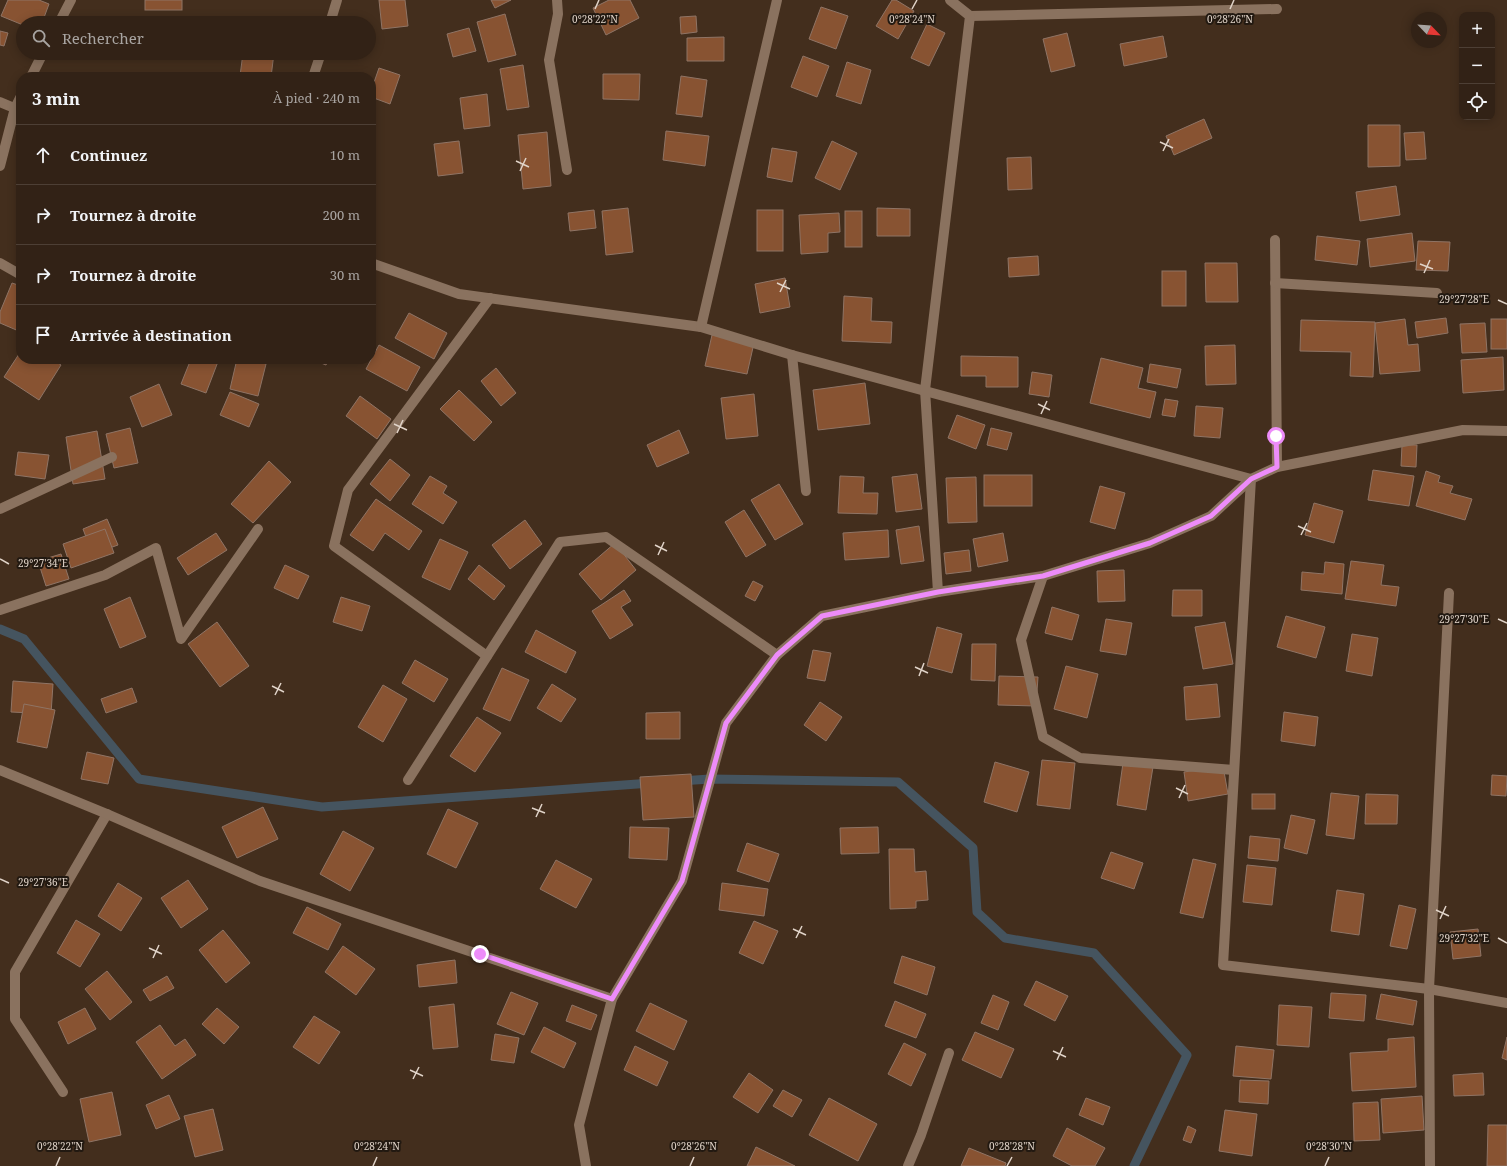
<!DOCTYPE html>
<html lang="fr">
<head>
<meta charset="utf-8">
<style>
	body { margin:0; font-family:"Noto Serif",serif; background:#3d2f23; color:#f1f3f6 }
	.controls { position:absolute; right:12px; top:12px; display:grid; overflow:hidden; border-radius:8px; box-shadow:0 2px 10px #0003 }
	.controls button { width:36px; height:36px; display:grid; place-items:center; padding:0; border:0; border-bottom:1px solid #4d3f35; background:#322216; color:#f1f3f6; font:20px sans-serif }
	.compass { position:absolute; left:1411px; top:12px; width:36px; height:36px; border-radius:50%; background:#322216; box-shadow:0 2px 10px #0003; rotate:115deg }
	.stop { position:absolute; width:12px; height:12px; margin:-9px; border:3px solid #ed8cf9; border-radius:50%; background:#fff }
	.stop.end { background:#ed8cf9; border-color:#fff; box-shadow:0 1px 4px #0008 }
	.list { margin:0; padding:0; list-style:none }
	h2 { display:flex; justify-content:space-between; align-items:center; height:52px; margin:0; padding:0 16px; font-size:17px }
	h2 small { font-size:13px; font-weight:400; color:#a8a4a1 }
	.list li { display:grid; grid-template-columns:26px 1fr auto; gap:12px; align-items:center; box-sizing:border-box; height:60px; padding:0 16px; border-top:1px solid #4d3f35 }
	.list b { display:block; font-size:15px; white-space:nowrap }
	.list em { font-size:13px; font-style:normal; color:#a8a4a1 }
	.icon { flex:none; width:22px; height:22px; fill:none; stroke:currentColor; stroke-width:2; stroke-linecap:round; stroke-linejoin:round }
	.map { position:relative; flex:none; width:1507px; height:1166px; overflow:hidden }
	.search { position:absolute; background:#322216; box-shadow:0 2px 10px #0003; left:16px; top:16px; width:360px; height:44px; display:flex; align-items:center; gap:10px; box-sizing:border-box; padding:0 14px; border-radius:22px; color:#a8a4a1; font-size:15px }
	.panel { position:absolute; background:#322216; box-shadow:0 2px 10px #0003; left:16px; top:72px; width:360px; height:292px; border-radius:16px }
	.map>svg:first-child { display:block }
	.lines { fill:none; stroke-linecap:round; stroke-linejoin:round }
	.stream { stroke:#45545f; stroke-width:9 }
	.building { fill:#885332; stroke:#8f7465 }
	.lane { stroke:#8a725f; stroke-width:10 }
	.street { stroke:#8a725f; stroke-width:10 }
	.route { stroke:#ed8cf9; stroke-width:5 }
	.ticks { fill:none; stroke:#e0d3c8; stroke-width:1.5 }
	.ticks-label { font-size:10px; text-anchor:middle; fill:#e0d3c8; stroke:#221911; stroke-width:4; stroke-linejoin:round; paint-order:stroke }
</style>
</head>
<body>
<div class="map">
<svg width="1507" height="1166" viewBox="0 0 1507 1166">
	<rect width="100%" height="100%" fill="#432e1d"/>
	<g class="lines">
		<!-- stream -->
		<g class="stream">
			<path d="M0,629L24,639L139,779L322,807L651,783"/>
			<path d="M680,781L710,779L898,782L973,848L977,912L1005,938L1094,953L1187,1055L1134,1166"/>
		</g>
	</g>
	<!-- building -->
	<g class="building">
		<path d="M8,0H39L49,4L42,23H23V25L1,16Z"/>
		<rect x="145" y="0" width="37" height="10"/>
		<path d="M379,0H405L408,26L382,29Z"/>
		<path d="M491,0H511L495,8Z"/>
		<path d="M609,0H630L639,18L606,35L593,8Z"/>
		<path d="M892,0H896L914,11L898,39L876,26Z"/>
		<path d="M821,7L848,16L836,49L809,39Z"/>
		<path d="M505,14L516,55L488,62L477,22Z"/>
		<path d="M696,16L697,32L681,34L680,17Z"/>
		<path d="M927,24L945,33L929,66L911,58Z"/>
		<path d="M469,28L476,51L453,57L447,34Z"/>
		<path d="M0,31L8,33L4,46L0,45Z"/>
		<path d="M1067,33L1075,66L1051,72L1043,39Z"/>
		<path d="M1163,36L1167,57L1124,66L1120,44Z"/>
		<path d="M724,37V61H687V38Z"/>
		<path d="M243,53H274L271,77L240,76Z"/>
		<path d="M803,56L829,66L817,97L791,87Z"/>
		<path d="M847,62L871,70L861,104L836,96Z"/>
		<path d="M523,65L529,107L507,110L500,69Z"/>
		<path d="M379,68L400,75L390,104L371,97V91Z"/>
		<path d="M603,74H640L639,100L603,99Z"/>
		<path d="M681,76L707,80L702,117L676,114Z"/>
		<path d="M487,94L490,126L464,129L460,98Z"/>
		<path d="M1204,119L1212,138L1174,155L1166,136Z"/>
		<path d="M1368,125H1400V166L1368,167Z"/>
		<path d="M666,131L709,136L705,166L663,160Z"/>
		<path d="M547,132L551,186L523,189L518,135Z"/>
		<path d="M1424,132L1426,159L1406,160L1404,133Z"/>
		<path d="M459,141L463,173L438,176L434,144Z"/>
		<path d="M832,141L857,153L840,190L815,178Z"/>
		<path d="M772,148L797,152L792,182L767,177Z"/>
		<path d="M1031,157L1032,189L1008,190L1007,158Z"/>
		<path d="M1396,186L1400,215L1360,221L1356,192Z"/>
		<path d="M628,208L633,252L606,255L602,211Z"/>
		<path d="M877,208L910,209V236H877Z"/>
		<path d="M594,210L596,228L570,231L568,213Z"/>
		<rect x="757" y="210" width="26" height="41"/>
		<rect x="845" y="211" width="17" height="36"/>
		<path d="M839,213L840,232L828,233V252L801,254L799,215Z"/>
		<path d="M1412,233L1415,261L1370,267L1367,239Z"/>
		<path d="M1317,236L1360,241L1357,265L1315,260Z"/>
		<path d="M1418,241L1450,242L1448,271L1416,270Z"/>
		<path d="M1038,256L1039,275L1009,277L1008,258Z"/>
		<path d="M1205,263H1237L1238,302H1206Z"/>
		<rect x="1162" y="271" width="24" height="35"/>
		<path d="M785,278L790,307L760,313L755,284Z"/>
		<path d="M12,283L21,286V332L0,323V312Z"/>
		<path d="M844,296L872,298L871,321L892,322L891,343L842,341Z"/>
		<path d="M409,313L447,333L434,359L395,338Z"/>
		<path d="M1446,318L1448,333L1417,338L1415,322Z"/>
		<path d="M1405,319L1408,345L1418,344L1420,371L1380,374L1375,323Z"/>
		<rect x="1491" y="319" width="16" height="30"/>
		<path d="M1301,320L1375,322L1373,377L1350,376L1351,352L1300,351Z"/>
		<path d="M1485,323L1487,352L1462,353L1460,324Z"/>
		<path d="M712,335L754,343L747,374L705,366Z"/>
		<path d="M379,345L420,367L407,391L366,369Z"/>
		<path d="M1235,345L1236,384L1206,385L1205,346Z"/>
		<path d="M21,351V359H52L61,365L39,400L4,377Z"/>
		<path d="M961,356L1018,357V387H986V376H961Z"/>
		<path d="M1503,357L1504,390L1463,393L1461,360Z"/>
		<path d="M1101,358L1143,368L1138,388L1156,392L1150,418L1090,403Z"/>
		<path d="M191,359H219L206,393L181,384Z"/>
		<path d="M237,359H245L266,364L258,396L230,389Z"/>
		<path d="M311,359H329L326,365Z"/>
		<path d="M1150,364L1181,369L1177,388L1147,382Z"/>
		<path d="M496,368L516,393L501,406L481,381Z"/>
		<path d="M1032,372L1052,375L1049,397L1029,394Z"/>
		<path d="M865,383L870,424L818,430L813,390Z"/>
		<path d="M159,384L172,415L142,427L130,397Z"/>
		<path d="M459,390L492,422L474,441L440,409Z"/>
		<path d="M230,392L259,404L249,427L220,415Z"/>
		<path d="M754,394L758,436L726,439L721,398Z"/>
		<path d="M360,396L391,419L377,439L346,416Z"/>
		<path d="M1165,399L1178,401L1175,417L1162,415Z"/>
		<path d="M1196,406L1223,408L1220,438L1194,436Z"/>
		<path d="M957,415L985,425L976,449L948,438Z"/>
		<path d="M130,428L138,463L114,468L106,434Z"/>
		<path d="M991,428L1012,433L1007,450L987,445Z"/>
		<path d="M679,430L689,453L657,467L647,445Z"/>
		<path d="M97,431L105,479L73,484L66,437Z"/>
		<path d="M1402,445H1417L1416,467L1401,466Z"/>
		<path d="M18,452L49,455L45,479L15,475Z"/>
		<path d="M390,459L410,475L390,501L370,484Z"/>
		<path d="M269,461L291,482L253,523L231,504Z"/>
		<path d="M1373,470L1414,476L1409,506L1368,500Z"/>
		<path d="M1426,471L1440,476L1438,482L1453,486L1450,493L1472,499L1465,520L1416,506Z"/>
		<path d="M917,474L922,509L896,512L892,477Z"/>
		<rect x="984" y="475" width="48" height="31"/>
		<path d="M430,476L447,486L443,493L457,502L443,524L412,504Z"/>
		<path d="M840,476L864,477L863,493H878L877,514L838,513Z"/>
		<path d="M976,477L977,522L948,523L946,478Z"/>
		<path d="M779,484L803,524L775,540L751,500Z"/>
		<path d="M1100,486L1125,493L1115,529L1090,522Z"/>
		<path d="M376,499L422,531L409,550L385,533L373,551L350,535Z"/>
		<path d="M1314,503L1343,511L1334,543L1305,535Z"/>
		<path d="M744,510L766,545L746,557L725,522Z"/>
		<path d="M107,519L118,545L104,550L100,540L89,545L83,529Z"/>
		<path d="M525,520L542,544L510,569L492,545Z"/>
		<path d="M919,526L924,561L901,564L896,530Z"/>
		<path d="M105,529L114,553L71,568L63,544Z"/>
		<path d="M888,530L889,557L845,560L843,533Z"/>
		<path d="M216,533L227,550L188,575L177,558Z"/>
		<path d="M1003,533L1008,561L978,567L973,539Z"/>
		<path d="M440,539L468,552L450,590L422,577Z"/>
		<path d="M615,543L636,570L601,600L579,574Z"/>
		<path d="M969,550L971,571L946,574L944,553Z"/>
		<path d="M61,554L69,579L46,586L38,561Z"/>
		<path d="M1351,561L1384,565L1381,585L1399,587L1396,606L1345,599Z"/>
		<path d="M1325,562L1344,564L1342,594L1301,590L1302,572L1324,574Z"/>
		<path d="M285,565L309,576L298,599L274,588Z"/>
		<path d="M479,565L505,586L494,600L468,579Z"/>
		<path d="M1124,570L1125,601L1098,602L1097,571Z"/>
		<path d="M753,581L763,586L755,601L745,596Z"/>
		<path d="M624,590L631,601L621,607L633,625L610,639L592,611Z"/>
		<path d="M1173,590H1202V616H1172Z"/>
		<path d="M130,597L146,637L120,648L104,609Z"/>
		<path d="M341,597L370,606L362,631L333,622Z"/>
		<path d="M1052,607L1079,615L1072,640L1045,633Z"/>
		<path d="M1286,616L1325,627L1316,658L1277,647Z"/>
		<path d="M1106,619L1132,623L1126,655L1100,651Z"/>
		<path d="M217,622L249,666L220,687L188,644Z"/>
		<path d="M1225,622L1233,664L1203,669L1195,627Z"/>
		<path d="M937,627L962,634L952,673L927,666Z"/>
		<path d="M536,630L576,652L566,673L525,652Z"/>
		<path d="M1352,634L1378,638L1372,676L1346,671Z"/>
		<path d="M972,644H996L995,681L971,680Z"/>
		<path d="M813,650L831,653L825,681L807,678Z"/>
		<path d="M415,660L448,679L434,702L402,683Z"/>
		<path d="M1066,666L1098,674L1087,718L1054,709Z"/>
		<path d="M502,668L529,680L510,721L483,709Z"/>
		<path d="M999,676L1038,677L1036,706L998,705Z"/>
		<path d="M13,681L53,684L51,714L11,712Z"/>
		<path d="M552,684L576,699L561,722L537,708Z"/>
		<path d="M1217,684L1220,717L1186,720L1184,687Z"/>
		<path d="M383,685L407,699L383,742L358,727Z"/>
		<path d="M132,688L137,702L106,713L101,699Z"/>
		<path d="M820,702L842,717L826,741L804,725Z"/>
		<path d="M24,704L55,710L47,748L17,742Z"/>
		<path d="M680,712V739H646V713Z"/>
		<path d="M1284,712L1318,717L1315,746L1281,741Z"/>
		<path d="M477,717L501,733L475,772L450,756Z"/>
		<path d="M87,752L114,758L108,784L81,779Z"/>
		<path d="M1042,760L1075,763L1070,809L1037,805Z"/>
		<path d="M995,762L1029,772L1017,812L984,802Z"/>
		<path d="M1123,763L1153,767L1146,810L1117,805Z"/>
		<path d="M1223,766L1228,794L1188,801L1184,772Z"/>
		<path d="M691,774L694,817L643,820L640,777Z"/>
		<path d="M1492,775L1507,776L1506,796L1491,795Z"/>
		<path d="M1331,793L1359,796L1354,839L1326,835Z"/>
		<rect x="1252" y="794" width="23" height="15"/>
		<path d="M1366,794L1398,795L1397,824H1365Z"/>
		<path d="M263,807L278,839L237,858L222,827Z"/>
		<path d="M448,809L478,823L456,868L427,854Z"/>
		<path d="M1291,815L1315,820L1307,854L1284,848Z"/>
		<path d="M630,827L669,828L667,860L629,858Z"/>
		<path d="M878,827L879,853L841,854L840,828Z"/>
		<path d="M343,831L374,848L350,891L320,874Z"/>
		<path d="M1250,836L1280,839L1278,861L1248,858Z"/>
		<path d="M747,843L779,854L769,882L737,871Z"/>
		<path d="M889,849H914L915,872L926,871L928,900L916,901V908L890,909Z"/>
		<path d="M1111,852L1143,863L1134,889L1101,878Z"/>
		<path d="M1193,859L1216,864L1203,918L1180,913Z"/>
		<path d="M556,860L592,879L576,908L540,889Z"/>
		<path d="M1247,865L1276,868L1272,905L1243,902Z"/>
		<path d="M188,880L208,909L181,928L161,898Z"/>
		<path d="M118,883L142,898L121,931L98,916Z"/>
		<path d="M722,883L768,889L764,916L719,910Z"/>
		<path d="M1337,890L1364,894L1359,935L1331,931Z"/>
		<path d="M1399,905L1416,909L1407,949L1390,946Z"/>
		<path d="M307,907L341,924L328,950L293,933Z"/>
		<path d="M76,920L100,934L80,967L57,953Z"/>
		<path d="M754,921L778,931L763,964L739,953Z"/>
		<path d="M1478,929L1481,956L1453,959L1450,932Z"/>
		<path d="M223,930L250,963L226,983L199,950Z"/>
		<path d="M343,946L375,969L356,995L325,972Z"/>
		<path d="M902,956L935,967L927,995L894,983Z"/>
		<path d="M455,960L457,983L419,987L417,965Z"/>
		<path d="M107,971L132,1002L110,1020L85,989Z"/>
		<path d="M167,976L174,988L150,1001L143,990Z"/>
		<path d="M1036,981L1068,996L1055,1021L1024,1005Z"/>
		<path d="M511,992L538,1003L524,1035L497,1024Z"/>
		<path d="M1331,993L1366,995L1364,1021L1329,1018Z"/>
		<path d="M1381,994L1417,1001L1413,1025L1376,1019Z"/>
		<path d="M993,995L1009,1002L998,1030L981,1023Z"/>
		<path d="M895,1001L926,1014L916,1038L885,1026Z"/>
		<path d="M650,1003L687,1021L674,1050L636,1031Z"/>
		<path d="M454,1004L458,1047L433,1049L429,1007Z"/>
		<path d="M572,1005L597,1015L591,1030L566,1021Z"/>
		<path d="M1279,1005L1312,1007L1309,1047L1277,1045Z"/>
		<path d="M85,1008L96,1029L68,1044L58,1022Z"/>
		<path d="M217,1008L239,1027L224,1044L202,1024Z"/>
		<path d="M314,1016L340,1032L319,1064L293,1047Z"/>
		<path d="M160,1025L175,1046L185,1039L196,1055L162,1079L136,1042Z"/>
		<path d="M544,1027L576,1043L564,1068L531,1052Z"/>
		<path d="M975,1032L1014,1049L1001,1078L962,1060Z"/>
		<path d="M495,1034L519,1038L514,1063L491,1060Z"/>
		<path d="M1414,1037L1416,1087L1352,1091L1350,1053L1388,1051V1039Z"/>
		<path d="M1507,1037V1060L1502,1058Z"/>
		<path d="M904,1043L926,1054L911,1086L888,1074Z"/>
		<path d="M635,1046L668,1062L657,1086L624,1070Z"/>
		<path d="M1236,1046L1274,1050L1271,1079L1233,1076Z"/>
		<path d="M749,1073L773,1090L758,1113L733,1097Z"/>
		<path d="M1483,1073L1484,1095L1454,1096L1453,1075Z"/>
		<path d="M1240,1080L1269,1081L1268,1104L1239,1102Z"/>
		<path d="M783,1090L802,1100L792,1117L773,1106Z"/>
		<path d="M112,1092L121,1135L89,1142L80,1099Z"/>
		<path d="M169,1095L180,1119L156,1129L146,1105Z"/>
		<path d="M1422,1096L1424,1130L1383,1133L1381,1099Z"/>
		<path d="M829,1098L877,1124L858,1161L809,1135Z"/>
		<path d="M1086,1098L1110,1107L1103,1125L1079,1115Z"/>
		<path d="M1378,1102L1380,1140L1354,1141L1353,1103Z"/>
		<path d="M213,1109L223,1150L195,1157L184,1116Z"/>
		<path d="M1225,1110L1257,1114L1252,1156L1219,1151Z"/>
		<path d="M1488,1125H1507V1166H1487Z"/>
		<path d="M1188,1126L1196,1130L1191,1143L1183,1140Z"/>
		<path d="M1067,1128L1105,1148L1095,1166H1072L1053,1156Z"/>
		<path d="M756,1147L795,1166H747Z"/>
		<path d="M969,1148L1006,1163L1005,1166H961Z"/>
	</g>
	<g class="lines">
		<!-- lane -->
		<g class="lane">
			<path d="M557,0L558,14L549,60L567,170"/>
			<path d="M970,16L1277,9"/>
			<path d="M1275,240L1277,467"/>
			<path d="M0,263L21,275"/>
			<path d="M1275,283L1437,293"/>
			<path d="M792,355L806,491"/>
			<path d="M0,509L112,457"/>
			<path d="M1043,576L1021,640L1043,737L1080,758L1234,770"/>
			<path d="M0,610L105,575L156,548L181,639L258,529"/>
			<path d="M487,656L334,546L348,490L490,298"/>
			<path d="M63,1092L15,1019V972L107,814"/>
		</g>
		<!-- street -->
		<g class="street">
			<path d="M59,23L71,0"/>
			<path d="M330,23L337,0"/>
			<path d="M31,77L43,53"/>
			<path d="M313,77L321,53"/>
			<path d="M0,102L19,110"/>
			<path d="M0,166L15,108L21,96"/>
			<path d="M371,263L459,294L701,327L792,355L1251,479"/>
			<path d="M701,327L777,0"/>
			<path d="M1251,479L1223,965L1429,989L1507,1003"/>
			<path d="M938,592L925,390L970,16L950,0"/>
			<path d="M0,770L107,814L260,881L612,999"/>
			<path d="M408,780L560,542L606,537L777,655"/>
			<path d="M586,1166L579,1125L612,999L682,881L726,723L777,655L822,616L938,592L1043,576L1150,543L1211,516L1251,479L1277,467L1463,430L1507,431"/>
			<path d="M908,1166L921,1135L949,1053"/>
			<path d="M1430,1166L1429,989L1449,593"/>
		</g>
	</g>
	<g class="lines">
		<!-- route -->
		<path class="route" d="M480,954L612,999L682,881L726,723L777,655L822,616L938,592L1043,576L1150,543L1211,516L1251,479L1277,467L1276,436"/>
	</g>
	<!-- ticks -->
	<path class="ticks" d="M595,9L599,0M912,9L917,0M1230,9L1234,0M1160,142L1173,148M1163,151L1169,139M516,161L529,167M520,171L526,158M1420,264L1433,269M1424,273L1430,260M777,283L790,289M780,292L786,280M1498,300L1507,304M1038,404L1050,410M1041,414L1047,401M394,424L407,430M397,433L403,420M1298,526L1311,532M1301,535L1307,523M655,545L667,551M658,555L664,542M0,559L9,564M1498,619L1507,623M915,667L928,673M919,676L924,663M272,686L284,692M275,695L281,683M1176,788L1188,794M1179,798L1185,785M532,808L545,813M536,817L542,804M0,879L9,883M1436,910L1449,916M1440,919L1446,906M793,929L806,935M796,938L802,926M1498,938L1507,943M149,948L162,954M153,958L159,945M1053,1051L1066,1057M1057,1060L1063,1047M410,1070L423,1076M413,1079L419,1067M56,1166L60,1157M373,1166L377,1157M690,1166L694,1157M1007,1166L1012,1157M1325,1166L1329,1157"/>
	<g class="ticks-label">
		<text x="595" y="23">0°28'22"N</text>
		<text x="912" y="23">0°28'24"N</text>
		<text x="1230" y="23">0°28'26"N</text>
		<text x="1464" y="303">29°27'28"E</text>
		<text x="43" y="567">29°27'34"E</text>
		<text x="1464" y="623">29°27'30"E</text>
		<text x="43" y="886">29°27'36"E</text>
		<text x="1464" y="942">29°27'32"E</text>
		<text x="60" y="1150">0°28'22"N</text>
		<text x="377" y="1150">0°28'24"N</text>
		<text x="694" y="1150">0°28'26"N</text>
		<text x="1012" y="1150">0°28'28"N</text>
		<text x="1329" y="1150">0°28'30"N</text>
	</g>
</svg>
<div class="controls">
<button>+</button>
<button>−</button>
<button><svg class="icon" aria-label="locate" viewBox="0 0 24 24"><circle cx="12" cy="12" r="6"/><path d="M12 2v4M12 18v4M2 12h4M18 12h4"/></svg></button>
</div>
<svg class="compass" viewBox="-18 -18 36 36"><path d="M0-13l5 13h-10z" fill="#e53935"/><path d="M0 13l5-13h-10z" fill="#a8a4a1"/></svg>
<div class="stop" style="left:1276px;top:436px"></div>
<div class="stop end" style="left:480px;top:954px"></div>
<div class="search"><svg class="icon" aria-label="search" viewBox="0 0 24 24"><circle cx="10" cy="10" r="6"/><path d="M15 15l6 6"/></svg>Rechercher</div>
<section class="panel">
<h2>3 min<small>À pied · 240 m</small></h2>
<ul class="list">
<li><svg class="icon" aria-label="ahead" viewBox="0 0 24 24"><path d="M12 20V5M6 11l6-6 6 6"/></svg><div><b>Continuez</b></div><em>10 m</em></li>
<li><svg class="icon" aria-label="right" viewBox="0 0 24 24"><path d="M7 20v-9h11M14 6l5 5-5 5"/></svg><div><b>Tournez à droite</b></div><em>200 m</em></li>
<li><svg class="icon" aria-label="right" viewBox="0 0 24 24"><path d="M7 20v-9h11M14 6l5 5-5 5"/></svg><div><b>Tournez à droite</b></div><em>30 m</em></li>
<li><svg class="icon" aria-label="arrive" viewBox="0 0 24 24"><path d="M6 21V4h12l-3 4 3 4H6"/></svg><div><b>Arrivée à destination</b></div></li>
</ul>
</section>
</div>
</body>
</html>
